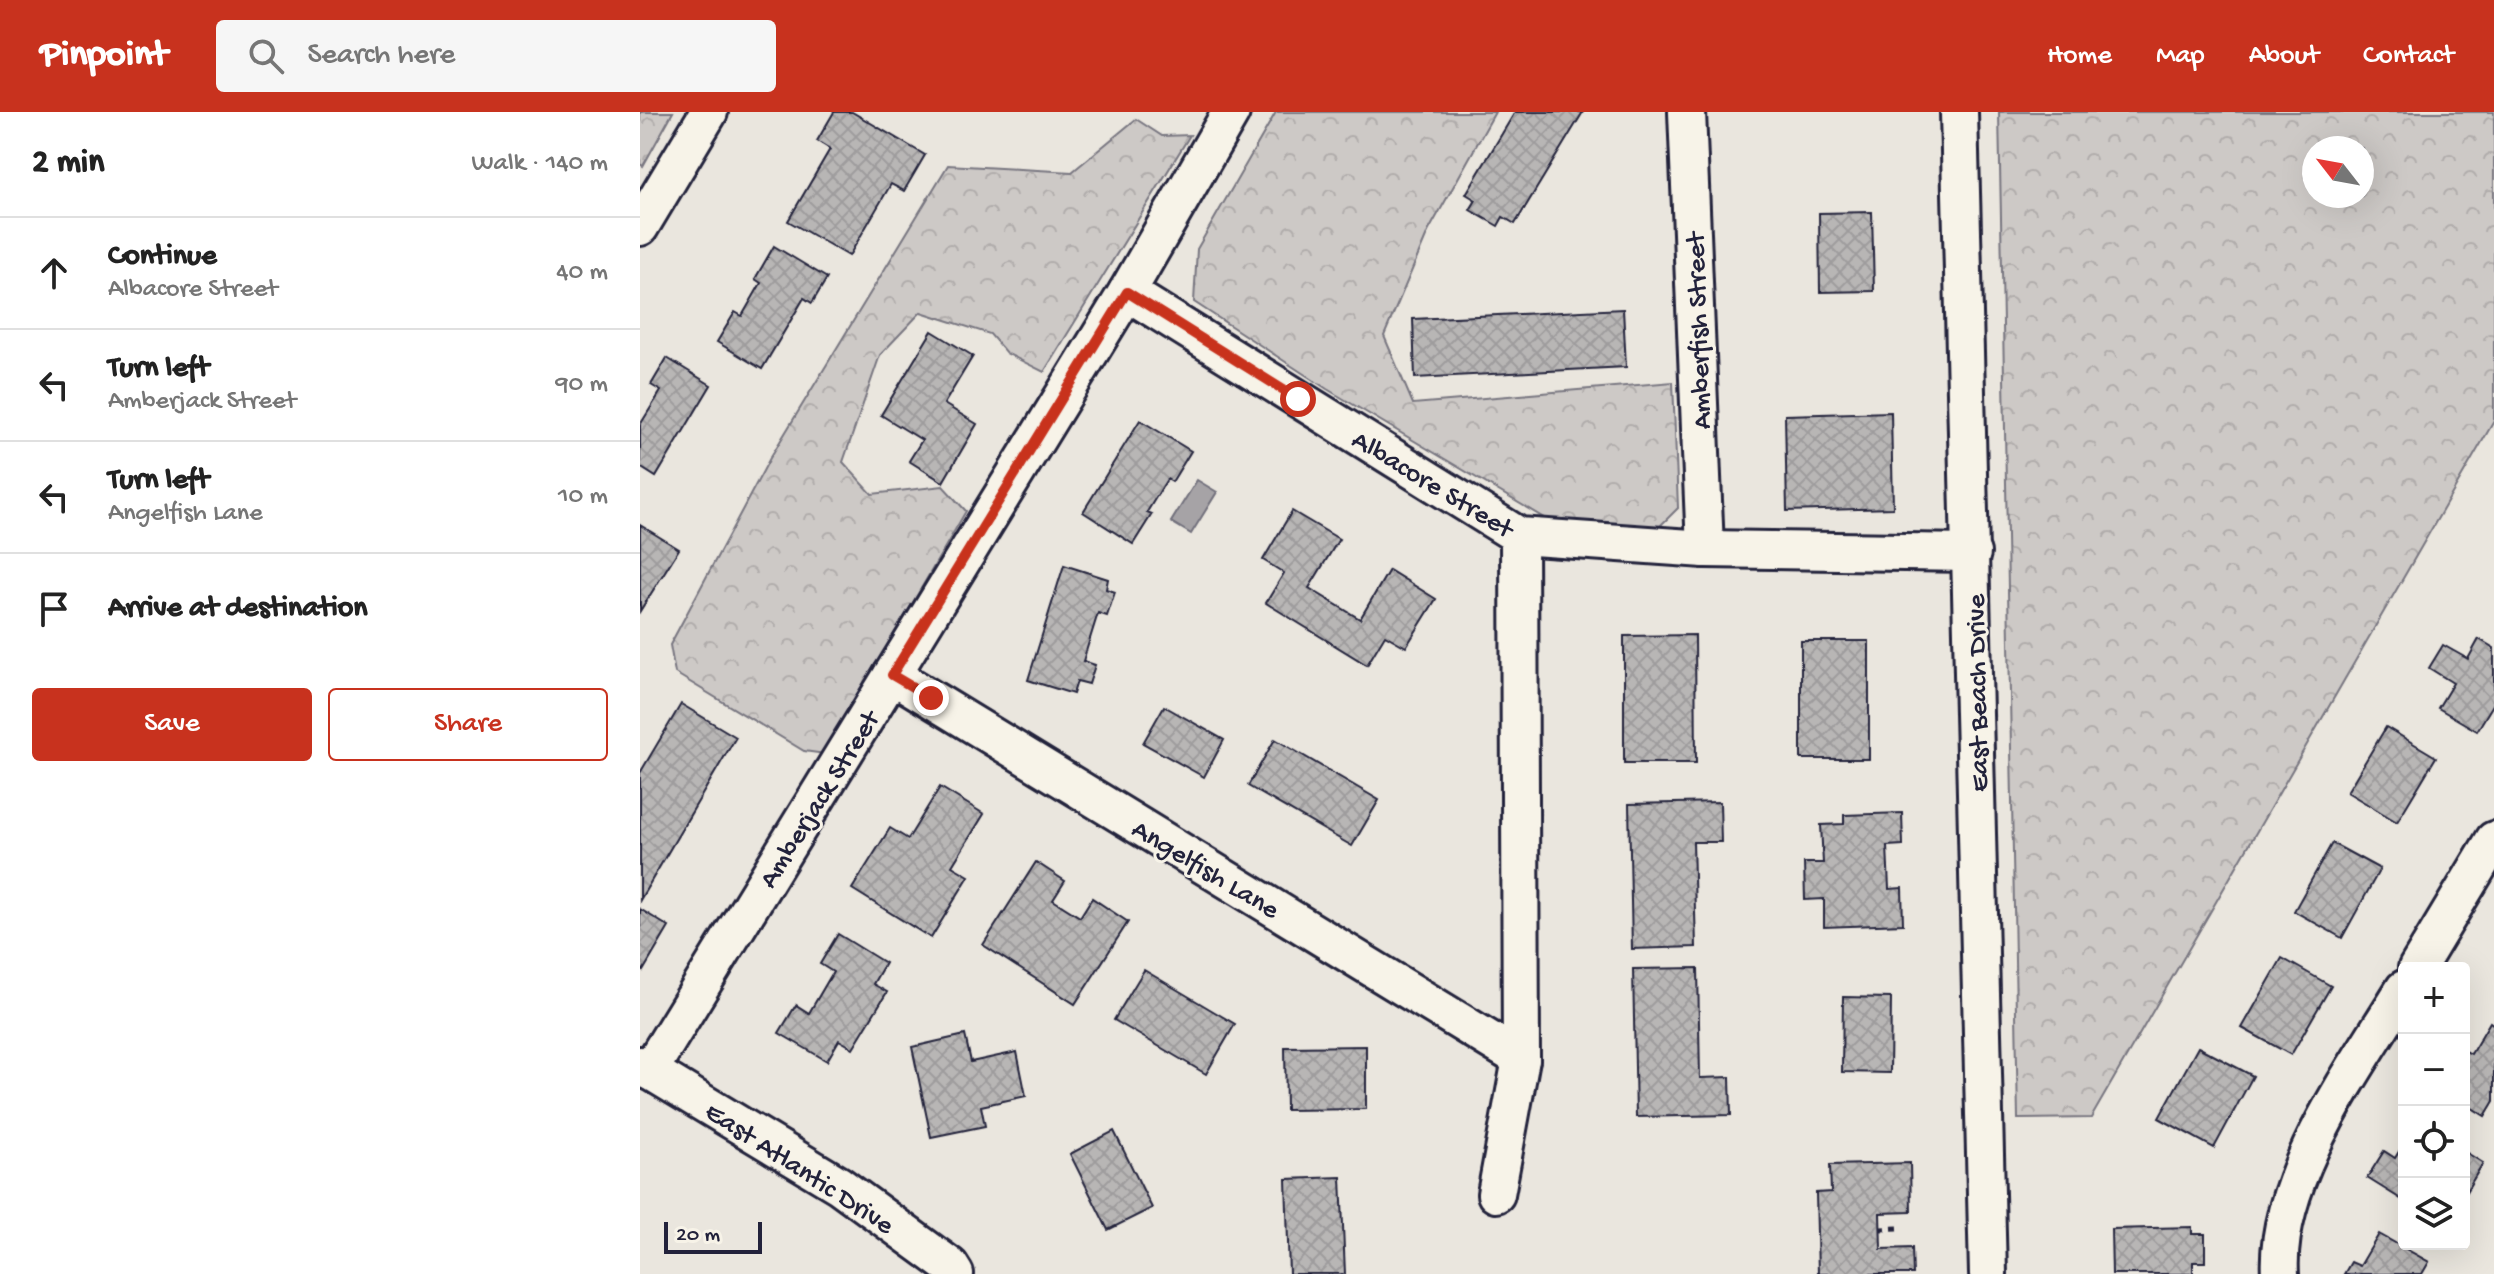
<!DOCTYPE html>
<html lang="en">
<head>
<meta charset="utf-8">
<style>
	body { margin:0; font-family:"Gochi Hand",sans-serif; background:#f6f6f6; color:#222 }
	.controls { position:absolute; right:24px; bottom:24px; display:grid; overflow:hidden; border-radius:8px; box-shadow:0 8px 32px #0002 }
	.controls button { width:72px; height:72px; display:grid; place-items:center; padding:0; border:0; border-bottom:2px solid #e0e0e0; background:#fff; color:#222; font:40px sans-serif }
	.compass { position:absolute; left:1662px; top:24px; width:72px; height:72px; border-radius:50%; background:#fff; box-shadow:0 8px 32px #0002; rotate:301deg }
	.scale { position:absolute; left:24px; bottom:20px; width:98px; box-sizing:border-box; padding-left:8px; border:4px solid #22223b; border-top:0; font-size:22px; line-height:28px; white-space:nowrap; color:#22223b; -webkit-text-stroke:6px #f7f3e8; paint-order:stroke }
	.stop { position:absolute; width:24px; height:24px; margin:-18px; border:6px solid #c8321e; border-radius:50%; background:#fff }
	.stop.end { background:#c8321e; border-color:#fff; box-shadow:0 2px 8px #0008 }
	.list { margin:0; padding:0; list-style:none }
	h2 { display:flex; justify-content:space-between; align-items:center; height:104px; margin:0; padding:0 32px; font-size:34px }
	h2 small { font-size:26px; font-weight:400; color:#767676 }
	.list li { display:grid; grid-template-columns:52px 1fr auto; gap:24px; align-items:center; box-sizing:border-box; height:112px; padding:0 32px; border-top:2px solid #e0e0e0 }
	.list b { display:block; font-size:30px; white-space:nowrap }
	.list p { margin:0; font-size:26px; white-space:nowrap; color:#767676 }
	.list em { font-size:26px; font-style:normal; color:#767676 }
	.actions { display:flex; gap:16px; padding:24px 32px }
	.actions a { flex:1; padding:18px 0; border:2px solid #c8321e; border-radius:8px; text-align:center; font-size:28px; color:#c8321e }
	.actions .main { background:#c8321e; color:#fff }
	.icon { flex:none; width:44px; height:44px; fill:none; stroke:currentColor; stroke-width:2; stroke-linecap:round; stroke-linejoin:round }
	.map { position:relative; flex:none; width:1854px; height:1162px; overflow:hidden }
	header { display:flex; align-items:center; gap:48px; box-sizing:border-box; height:112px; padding:0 40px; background:#c8321e; color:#fff }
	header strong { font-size:38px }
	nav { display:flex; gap:44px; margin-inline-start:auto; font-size:28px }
	.search { width:560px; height:72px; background:#f6f6f6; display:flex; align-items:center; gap:20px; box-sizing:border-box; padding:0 28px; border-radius:8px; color:#767676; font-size:30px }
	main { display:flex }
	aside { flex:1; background:#fff }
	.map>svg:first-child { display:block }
	.forest { fill:url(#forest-crowns); stroke:#787680; stroke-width:2; fill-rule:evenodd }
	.water { fill:#a6a3a6; stroke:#716f7b; stroke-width:2 }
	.building { fill:url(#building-cross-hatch); stroke:#22223b; stroke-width:2 }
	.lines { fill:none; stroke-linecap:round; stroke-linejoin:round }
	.minor-casing { stroke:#22223b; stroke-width:42 }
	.path { stroke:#22223b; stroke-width:5; stroke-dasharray:6 6; stroke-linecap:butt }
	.minor { stroke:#f7f3e8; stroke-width:36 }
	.route { stroke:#c8321e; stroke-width:10 }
	.labels { text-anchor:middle; stroke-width:6; stroke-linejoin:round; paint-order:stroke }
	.street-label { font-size:28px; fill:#22223b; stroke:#f7f3e8 }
</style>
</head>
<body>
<header>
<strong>Pinpoint</strong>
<div class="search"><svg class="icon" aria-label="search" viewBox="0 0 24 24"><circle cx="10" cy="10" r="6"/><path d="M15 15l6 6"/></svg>Search here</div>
<nav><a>Home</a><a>Map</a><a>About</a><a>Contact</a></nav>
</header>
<main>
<aside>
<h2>2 min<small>Walk · 140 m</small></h2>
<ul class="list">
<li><svg class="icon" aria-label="ahead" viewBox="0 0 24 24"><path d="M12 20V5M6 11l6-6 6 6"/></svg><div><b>Continue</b><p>Albacore Street</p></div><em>40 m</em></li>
<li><svg class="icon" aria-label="left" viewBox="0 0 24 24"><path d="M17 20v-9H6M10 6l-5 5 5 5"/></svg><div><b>Turn left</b><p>Amberjack Street</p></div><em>90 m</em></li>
<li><svg class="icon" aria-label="left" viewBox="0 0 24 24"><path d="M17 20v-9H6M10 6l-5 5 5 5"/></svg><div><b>Turn left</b><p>Angelfish Lane</p></div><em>10 m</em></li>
<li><svg class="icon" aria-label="arrive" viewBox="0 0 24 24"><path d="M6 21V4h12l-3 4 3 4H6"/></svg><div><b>Arrive at destination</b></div></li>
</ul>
<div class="actions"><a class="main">Save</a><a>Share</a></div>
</aside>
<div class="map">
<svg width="1854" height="1162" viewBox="0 0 1854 1162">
	<defs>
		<pattern id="forest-crowns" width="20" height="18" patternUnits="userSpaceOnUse" patternTransform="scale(2)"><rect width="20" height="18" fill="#cdc9c6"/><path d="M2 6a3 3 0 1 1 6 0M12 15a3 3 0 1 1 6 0" fill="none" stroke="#b0acab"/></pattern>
		<pattern id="building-cross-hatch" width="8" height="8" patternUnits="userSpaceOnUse" patternTransform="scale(2)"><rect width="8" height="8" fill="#b8b6b5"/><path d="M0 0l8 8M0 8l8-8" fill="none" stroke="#9e9c9d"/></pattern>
	</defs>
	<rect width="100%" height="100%" fill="#eae6de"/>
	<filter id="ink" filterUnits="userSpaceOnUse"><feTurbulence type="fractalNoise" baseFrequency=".0125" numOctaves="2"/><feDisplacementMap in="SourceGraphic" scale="16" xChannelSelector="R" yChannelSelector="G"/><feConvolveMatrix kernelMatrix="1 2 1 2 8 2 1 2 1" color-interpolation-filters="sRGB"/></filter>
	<g filter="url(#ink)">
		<!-- forest -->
		<g class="forest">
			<path d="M0,0H33L3,54L0,52Z"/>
			<path d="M636,0H855L788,120L744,224L773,292L1033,270L1038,396L1009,425L904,406L687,277L554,190L557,137Z"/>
			<path d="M1359,0H1854V309L1451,1006L1378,1007ZM1722,36V84H1674V36Z"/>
			<path d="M496,7L522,24L550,23L404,260L366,241L350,222L281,200L240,243L203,350L232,382L303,374L326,399L185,642L164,639L35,561L30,533L130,346L308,53L432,60Z"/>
		</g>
		<!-- water -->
		<path class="water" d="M557,368L577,380L551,422L531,410Z"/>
		<!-- building -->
		<g class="building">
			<path d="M194,0H212L285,43L264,79L251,72L209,144L148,109L190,37L177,29Z"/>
			<path d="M875,0H943L875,112L863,105L858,114L830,98L836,88L826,82Z"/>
			<path d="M1232,100L1234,179L1180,180L1179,101Z"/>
			<path d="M134,134L187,166L172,191L164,186L122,257L77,230L95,200L102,204L121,171L115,167Z"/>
			<path d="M983,197L986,255L775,266L773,207Z"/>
			<path d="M292,219L333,244L304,292L337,312L303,370L269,349L282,328L241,303Z"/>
			<path d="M27,246L71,273L16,365L0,355V313L21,279L11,273Z"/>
			<path d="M1251,300L1253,396L1147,399L1145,303Z"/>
			<path d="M500,308L551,339L532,370L527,367L507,400L512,402L493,432L443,400Z"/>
			<path d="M652,399L699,427L669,476L720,507L749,458L796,487L766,535L745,523L727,553L626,491L644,461L623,448Z"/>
			<path d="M0,413L39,437L0,499Z"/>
			<path d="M424,453L468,467L466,477L475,480L467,504L458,501L443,549L455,553L449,572L437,569L433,582L388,568Z"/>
			<path d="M1055,523L1056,651H984V524Z"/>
			<path d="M1839,527L1854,536V591L1837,619L1798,596L1813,571L1789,556L1803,533L1828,547Z"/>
			<rect x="1161" y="529" width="68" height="118"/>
			<path d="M41,592L96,625L0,788V661Z"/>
			<path d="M524,594L584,628L564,665L503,631Z"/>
			<path d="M1746,615L1796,645L1757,710L1707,680Z"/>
			<path d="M635,627L739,688L712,734L608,674Z"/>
			<path d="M300,675L344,702L312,754L329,764L291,826L212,777L250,716L268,727Z"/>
			<path d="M1080,690L1081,730H1053L1056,835L992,837L989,692Z"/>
			<path d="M1262,701L1263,733L1247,734L1249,777L1262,776L1263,812L1184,815V787L1165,788L1164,751H1183L1181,713L1204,712V703Z"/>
			<path d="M1692,731L1740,757L1702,826L1654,799Z"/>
			<path d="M396,750L425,769L413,788L440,805L452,786L488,810L435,892L343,833Z"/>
			<path d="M0,797L29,815L3,859L0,857Z"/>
			<path d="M198,822L245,851L233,872L247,880L213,936L199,928L187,949L139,921L156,893L169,901L193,860L180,852Z"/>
			<path d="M1642,846L1691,874L1651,943L1602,916Z"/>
			<path d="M1058,856L1060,966L1090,965L1091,1003L996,1005L993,857Z"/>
			<path d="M504,858L595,912L566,962L474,908Z"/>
			<path d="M1203,885L1251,886L1250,961L1202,960Z"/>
			<path d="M1850,910L1854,913V989L1845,1004L1824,991V938L1831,942Z"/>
			<path d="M325,923L331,950L377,940L386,984L341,994L345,1014L291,1025L272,935Z"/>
			<path d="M726,934V997L646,998L645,935Z"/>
			<path d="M1558,935L1613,964L1574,1036L1519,1006Z"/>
			<path d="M474,1019L512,1096L468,1118L430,1042Z"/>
			<path d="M1764,1031V1089L1727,1066L1744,1039L1755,1046Z"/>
			<path d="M1824,1039L1843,1051L1824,1083Z"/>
			<path d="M1270,1051L1271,1100L1240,1101L1241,1137L1272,1136L1273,1162H1178L1176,1081L1191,1080L1190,1053Z"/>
			<path d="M701,1065L705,1162H649L646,1067Z"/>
			<path d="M1552,1115V1122H1565V1150H1553V1162H1472L1471,1117Z"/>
			<path d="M1739,1122L1789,1150L1782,1162H1704L1711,1150L1720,1154Z"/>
		</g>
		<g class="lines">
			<defs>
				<g id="minor">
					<path d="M1047,0L1065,437"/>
					<path d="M1319,0L1348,1162"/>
					<path d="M0,115L69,0"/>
					<path d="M487,180L879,424L1065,437L1332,441"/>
					<path d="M252,563L881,947"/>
					<path d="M1777,856L1854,728"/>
					<path d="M0,953L199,1073L310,1154L315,1162"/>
					<path d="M9,959L487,180L591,0"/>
					<path d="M856,1082L881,947L879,424"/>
					<path d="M1640,1162C1634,1067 1716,956 1764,877"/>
				</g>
			</defs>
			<!-- minor casing -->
			<use href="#minor" class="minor-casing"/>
			<!-- path -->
			<path class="path" d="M1240,1117L1259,1116"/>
			<!-- minor -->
			<use href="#minor" class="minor"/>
		</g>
	</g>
	<g class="lines" filter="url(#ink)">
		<!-- route -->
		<path class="route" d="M291,586L252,563L487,180L658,287"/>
	</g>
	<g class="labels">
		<!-- street labels -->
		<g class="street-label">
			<text transform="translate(1056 219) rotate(-92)" y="10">Amberfish Street</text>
			<text transform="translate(794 370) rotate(31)" y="10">Albacore Street</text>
			<text transform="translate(1335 581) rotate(-91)" y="10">East Beach Drive</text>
			<text transform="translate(177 686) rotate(-58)" y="10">Amberjack Street</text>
			<text transform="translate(567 755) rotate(31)" y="10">Angelfish Lane</text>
			<text transform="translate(161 1054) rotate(33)" y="10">East Atlantic Drive</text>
		</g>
	</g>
</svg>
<div class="controls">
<button>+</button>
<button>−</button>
<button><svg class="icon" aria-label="locate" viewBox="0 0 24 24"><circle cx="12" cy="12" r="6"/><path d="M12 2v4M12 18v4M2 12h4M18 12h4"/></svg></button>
<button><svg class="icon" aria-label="layers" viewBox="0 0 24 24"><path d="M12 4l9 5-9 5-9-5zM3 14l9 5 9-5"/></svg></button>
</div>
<svg class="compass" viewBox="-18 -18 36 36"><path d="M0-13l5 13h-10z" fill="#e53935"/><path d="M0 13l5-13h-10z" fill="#767676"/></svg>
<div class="scale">20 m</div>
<div class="stop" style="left:658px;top:287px"></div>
<div class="stop end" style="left:291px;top:586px"></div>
</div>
</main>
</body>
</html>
